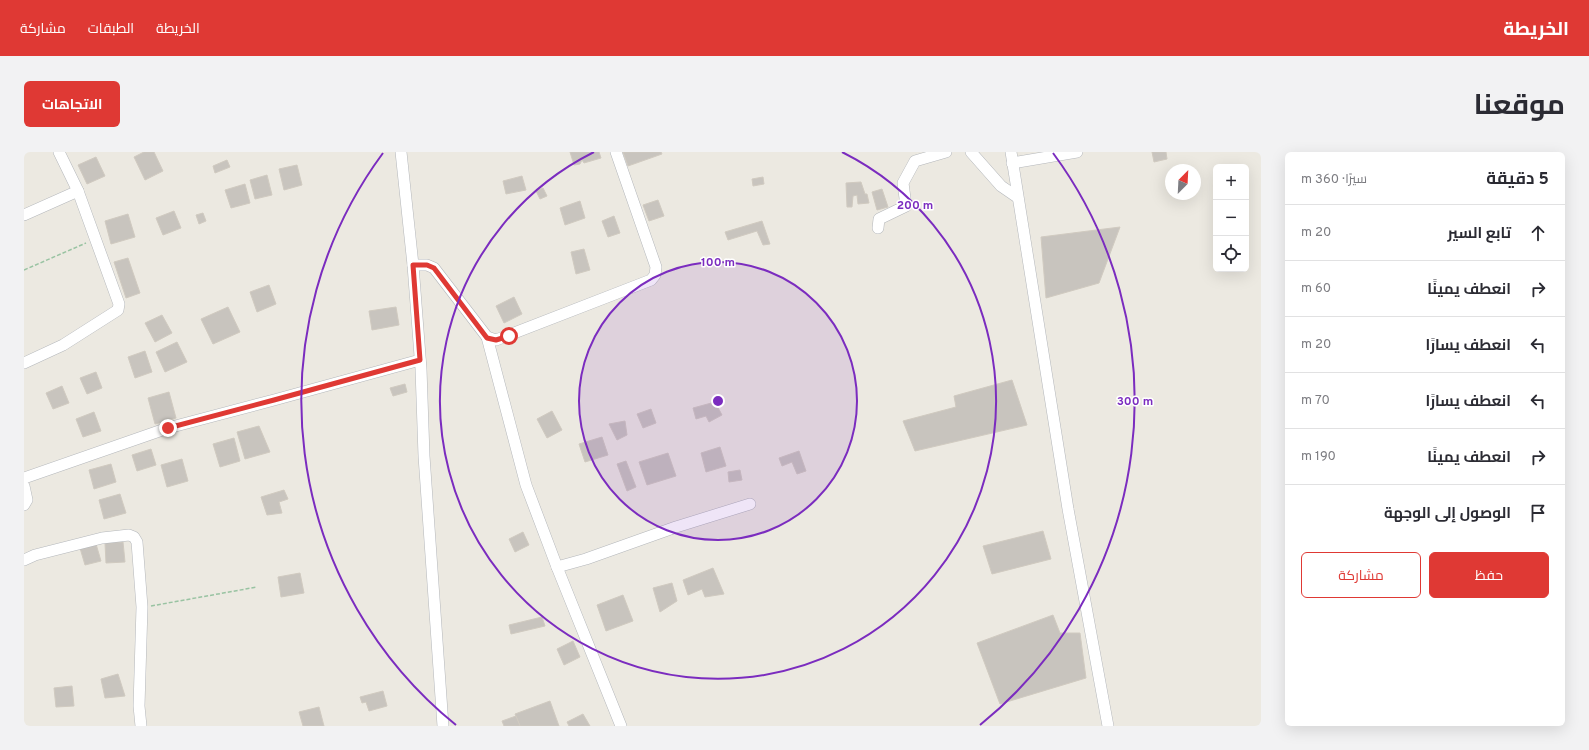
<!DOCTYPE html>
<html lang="ar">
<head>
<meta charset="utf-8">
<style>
	body { margin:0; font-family:Overpass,Cairo,sans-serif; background:#f2f2f3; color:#2b2b33; direction:rtl }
	.controls { position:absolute; right:12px; top:12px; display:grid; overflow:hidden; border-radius:6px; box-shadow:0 4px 16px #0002 }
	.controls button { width:36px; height:36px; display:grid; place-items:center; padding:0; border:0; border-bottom:1px solid #e1e1e2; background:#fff; color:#2b2b33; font:20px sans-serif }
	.compass { position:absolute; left:1141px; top:12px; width:36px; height:36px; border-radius:50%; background:#fff; box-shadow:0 4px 16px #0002; rotate:24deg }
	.stop { position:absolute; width:12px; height:12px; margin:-9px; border:3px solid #df3934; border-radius:50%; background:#fff }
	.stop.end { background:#df3934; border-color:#fff; box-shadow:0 1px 4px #0008 }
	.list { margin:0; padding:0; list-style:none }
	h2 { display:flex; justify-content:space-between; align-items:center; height:52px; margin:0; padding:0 16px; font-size:17px }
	h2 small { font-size:13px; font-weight:400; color:#7c7c81 }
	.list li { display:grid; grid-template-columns:26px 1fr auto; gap:12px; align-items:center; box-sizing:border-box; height:56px; padding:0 16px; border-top:1px solid #e1e1e2 }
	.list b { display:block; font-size:15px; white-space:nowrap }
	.list em { font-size:13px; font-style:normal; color:#7c7c81 }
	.actions { display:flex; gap:8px; padding:12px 16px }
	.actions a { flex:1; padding:9px 0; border:1px solid #df3934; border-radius:6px; text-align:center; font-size:14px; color:#df3934 }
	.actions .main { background:#df3934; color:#fff }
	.icon { flex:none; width:22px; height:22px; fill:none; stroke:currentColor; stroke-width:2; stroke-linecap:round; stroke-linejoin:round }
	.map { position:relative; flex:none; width:1237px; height:574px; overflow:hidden; direction:ltr; border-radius:6px }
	header { display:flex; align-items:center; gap:24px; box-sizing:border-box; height:56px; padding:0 20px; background:#df3934; color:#fff }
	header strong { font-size:19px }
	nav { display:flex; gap:22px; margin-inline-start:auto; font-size:14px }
	.intro { display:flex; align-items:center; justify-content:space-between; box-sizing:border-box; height:96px; padding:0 24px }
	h1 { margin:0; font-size:28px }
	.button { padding:10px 18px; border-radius:6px; background:#df3934; color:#fff; font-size:14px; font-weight:700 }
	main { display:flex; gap:24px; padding:0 24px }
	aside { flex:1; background:#fff; border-radius:6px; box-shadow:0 4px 16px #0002 }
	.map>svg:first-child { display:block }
	.building { fill:#c8c4be; stroke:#d0cac0 }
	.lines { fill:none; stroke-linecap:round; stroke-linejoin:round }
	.minor-casing { stroke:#b4b7bb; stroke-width:12 }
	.path { stroke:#99c3a2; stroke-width:1.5; stroke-dasharray:4 2; stroke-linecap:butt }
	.minor { stroke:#fff; stroke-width:11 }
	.route { stroke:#df3934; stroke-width:5 }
	.ring { fill:none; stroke:#7b2cbf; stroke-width:2 }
	.centre { fill:#7b2cbf; stroke:#fff; stroke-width:2 }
	.ring-label { font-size:12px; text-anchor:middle; font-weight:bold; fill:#7b2cbf; stroke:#fff; stroke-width:3; stroke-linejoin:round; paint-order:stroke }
</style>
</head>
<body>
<header>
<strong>الخريطة</strong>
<nav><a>الخريطة</a><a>الطبقات</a><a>مشاركة</a></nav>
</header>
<div class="intro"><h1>موقعنا</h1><a class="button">الاتجاهات</a></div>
<main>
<aside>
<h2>5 دقيقة<small>سيرًا · 360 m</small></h2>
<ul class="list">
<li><svg class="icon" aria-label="ahead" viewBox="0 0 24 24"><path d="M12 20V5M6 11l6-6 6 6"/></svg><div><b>تابع السير</b></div><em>20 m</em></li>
<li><svg class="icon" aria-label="right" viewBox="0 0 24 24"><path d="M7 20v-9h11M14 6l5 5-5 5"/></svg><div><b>انعطف يمينًا</b></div><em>60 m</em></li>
<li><svg class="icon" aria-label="left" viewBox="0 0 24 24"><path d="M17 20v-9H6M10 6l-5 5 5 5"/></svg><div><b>انعطف يسارًا</b></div><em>20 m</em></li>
<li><svg class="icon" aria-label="left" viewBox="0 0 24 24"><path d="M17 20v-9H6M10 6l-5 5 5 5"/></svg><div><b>انعطف يسارًا</b></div><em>70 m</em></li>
<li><svg class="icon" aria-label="right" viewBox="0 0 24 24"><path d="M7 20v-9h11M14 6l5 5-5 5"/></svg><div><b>انعطف يمينًا</b></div><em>190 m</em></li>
<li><svg class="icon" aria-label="arrive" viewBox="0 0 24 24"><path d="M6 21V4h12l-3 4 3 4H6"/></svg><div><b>الوصول إلى الوجهة</b></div></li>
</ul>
<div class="actions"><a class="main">حفظ</a><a>مشاركة</a></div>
</aside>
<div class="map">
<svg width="1237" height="574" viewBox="0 0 1237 574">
	<rect width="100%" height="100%" fill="#ece9e1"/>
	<!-- building -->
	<g class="building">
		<path d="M120,0H130L139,19L121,28L110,5Z"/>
		<path d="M546,0H575L577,6L560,11L558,8L556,12L550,13Z"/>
		<path d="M599,0H637L638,2L604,14Z"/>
		<path d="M1128,0H1142L1143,7L1130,10Z"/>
		<path d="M72,5L81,24L63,32L54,13Z"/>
		<path d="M203,8L206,15L191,21L189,14Z"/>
		<path d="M273,13L278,33L260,38L255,17Z"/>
		<path d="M243,23L248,43L231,47L226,28Z"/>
		<path d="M498,24L502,38L482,42L479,29Z"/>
		<path d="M739,25L740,32L729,34L728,27Z"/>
		<path d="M837,30L841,42H843L845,51L834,52L833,43L829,44L828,55H823L822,31Z"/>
		<path d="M221,32L226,51L207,56L201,38Z"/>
		<path d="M519,36L523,44L516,47L512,39Z"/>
		<path d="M858,37L864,55L853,58L848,40Z"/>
		<path d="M634,48L640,64L625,69L619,53Z"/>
		<path d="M556,49L561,66L541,73L536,56Z"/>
		<path d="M150,59L157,76L139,83L132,66Z"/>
		<path d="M179,61L182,69L175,72L172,63Z"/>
		<path d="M104,62L111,85L87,92L81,69Z"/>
		<path d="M590,64L596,81L584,85L578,69Z"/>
		<path d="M738,69L746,92L739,93L733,79L704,88L701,80Z"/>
		<path d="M1096,75L1075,131L1022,146L1017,85Z"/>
		<path d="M560,97L566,118L552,122L547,100Z"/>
		<path d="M104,106L116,141L102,146L90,110Z"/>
		<path d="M245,133L252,152L233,160L226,140Z"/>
		<path d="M490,145L498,162L480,171L472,154Z"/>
		<path d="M204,155L216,180L189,192L177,167Z"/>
		<path d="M372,155L375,173L348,178L345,159Z"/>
		<path d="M138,163L148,181L131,190L121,171Z"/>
		<path d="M153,190L163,210L141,220L132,200Z"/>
		<path d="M121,199L128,220L111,226L104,205Z"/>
		<path d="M72,220L78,236L63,242L56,226Z"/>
		<path d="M988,228L1003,273L891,299L879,269L932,255L930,244Z"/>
		<path d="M381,232L383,240L369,244L366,236Z"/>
		<path d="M38,234L45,251L29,257L22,241Z"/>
		<path d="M145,240L152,266L131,272L124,246Z"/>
		<path d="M691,250L698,263L685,270L682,264L672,267L669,256Z"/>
		<path d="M627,257L632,271L619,276L613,262Z"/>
		<path d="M528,259L538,278L523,286L513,267Z"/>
		<path d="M70,260L77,279L59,285L52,267Z"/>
		<path d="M601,269L603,283L593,288L585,272Z"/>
		<path d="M235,274L246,300L221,307L213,280Z"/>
		<path d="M578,285L584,303L561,310L555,292Z"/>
		<path d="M210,286L216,309L196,315L189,292Z"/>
		<path d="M696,295L702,314L682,320L677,301Z"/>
		<path d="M127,297L132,313L113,319L108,303Z"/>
		<path d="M775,299L782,319L773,322L768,310L758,314L755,306Z"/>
		<path d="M644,301L652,324L623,333L615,310Z"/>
		<path d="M158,307L164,329L143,335L137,313Z"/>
		<path d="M602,309L612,335L603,339L593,312Z"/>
		<path d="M87,312L92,330L70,337L65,318Z"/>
		<path d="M716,318L718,328L705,330L704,320Z"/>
		<path d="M260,338L264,347L255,350L258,361L243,363L237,345Z"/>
		<path d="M96,342L102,361L80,367L75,348Z"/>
		<path d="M1019,379L1027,407L968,422L959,394Z"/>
		<path d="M499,380L505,393L491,400L485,387Z"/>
		<path d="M99,390L101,410L82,411L81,391Z"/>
		<path d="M72,392L77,409L61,413L56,396Z"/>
		<path d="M689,416L700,442L681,445L678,437L664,443L659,428Z"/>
		<path d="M276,421L280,441L257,445L254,425Z"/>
		<path d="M648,431L653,449L636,460L629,436Z"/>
		<path d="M599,443L609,469L582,479L573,453Z"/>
		<path d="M1029,463L1036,481H1056L1062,526L976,552L953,491Z"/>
		<path d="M518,465L521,474L487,482L485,473Z"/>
		<path d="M549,489L556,505L540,513L533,497Z"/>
		<path d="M94,522L101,544L81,546L77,527Z"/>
		<path d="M48,534L50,554L32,555L30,536Z"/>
		<path d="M359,539L363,554L345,559L342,550L338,551L336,545Z"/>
		<path d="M526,549L535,574H496L491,562Z"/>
		<path d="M295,555L300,574H279L275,560Z"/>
		<path d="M559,562L566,574H545L543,570Z"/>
		<path d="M492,564L496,574H480L478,569Z"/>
	</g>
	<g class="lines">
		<defs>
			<g id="minor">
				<path d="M377,0L389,113L397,217L400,304L419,574"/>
				<path d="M947,0L977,34L993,45"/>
				<path d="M987,0L1044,357L1084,574"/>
				<path d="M988,11L1053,0"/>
				<path d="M0,63L54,39"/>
				<path d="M854,76L855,67L882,54L879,31L891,9L922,0"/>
				<path d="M389,113H403L410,116L463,185L502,333L533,415L597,574"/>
				<path d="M463,185L472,188L627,128L631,123L632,115L592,0"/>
				<path d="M0,211L39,193L94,158L95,152L54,39L35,0"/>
				<path d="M0,326L144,276L250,248L396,208"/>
				<path d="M0,334L3,348L0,353"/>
				<path d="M0,408L11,403L78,386L105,383L110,385L113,390L118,455L115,554L117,574"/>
				<path d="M533,415L562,407L652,375L726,352"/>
			</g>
		</defs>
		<!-- minor casing -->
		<use href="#minor" class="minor-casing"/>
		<!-- path -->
		<g class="path">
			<path d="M0,118L62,91"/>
			<path d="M127,454L233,435"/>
		</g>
		<!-- minor -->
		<use href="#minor" class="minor"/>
	</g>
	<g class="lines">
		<!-- route -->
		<path class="route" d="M144,276L250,248L396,208L389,113H403L410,116L463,186L472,188L485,184"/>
	</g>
	<!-- distance rings -->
	<circle cx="694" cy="249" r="139" fill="#7b2cbf" fill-opacity=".12"/>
	<g class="ring">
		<circle cx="694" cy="249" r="139"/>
		<path d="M818 0A278 278 0 1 1 570 0"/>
		<path d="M432 573A417 417 0 0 1 359 1M1029 1A417 417 0 0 1 956 573"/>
	</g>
	<circle cx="694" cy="249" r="6" class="centre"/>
	<g class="ring-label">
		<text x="891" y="57">200 m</text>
		<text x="694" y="114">100 m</text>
		<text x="1111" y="253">300 m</text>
	</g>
</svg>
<div class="controls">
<button>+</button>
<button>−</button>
<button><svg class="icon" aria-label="locate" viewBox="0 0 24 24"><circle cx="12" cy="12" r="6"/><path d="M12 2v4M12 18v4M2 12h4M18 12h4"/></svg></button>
</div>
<svg class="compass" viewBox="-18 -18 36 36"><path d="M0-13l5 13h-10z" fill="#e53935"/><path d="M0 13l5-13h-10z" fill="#7c7c81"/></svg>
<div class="stop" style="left:485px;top:184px"></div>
<div class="stop end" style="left:144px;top:276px"></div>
</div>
</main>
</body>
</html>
